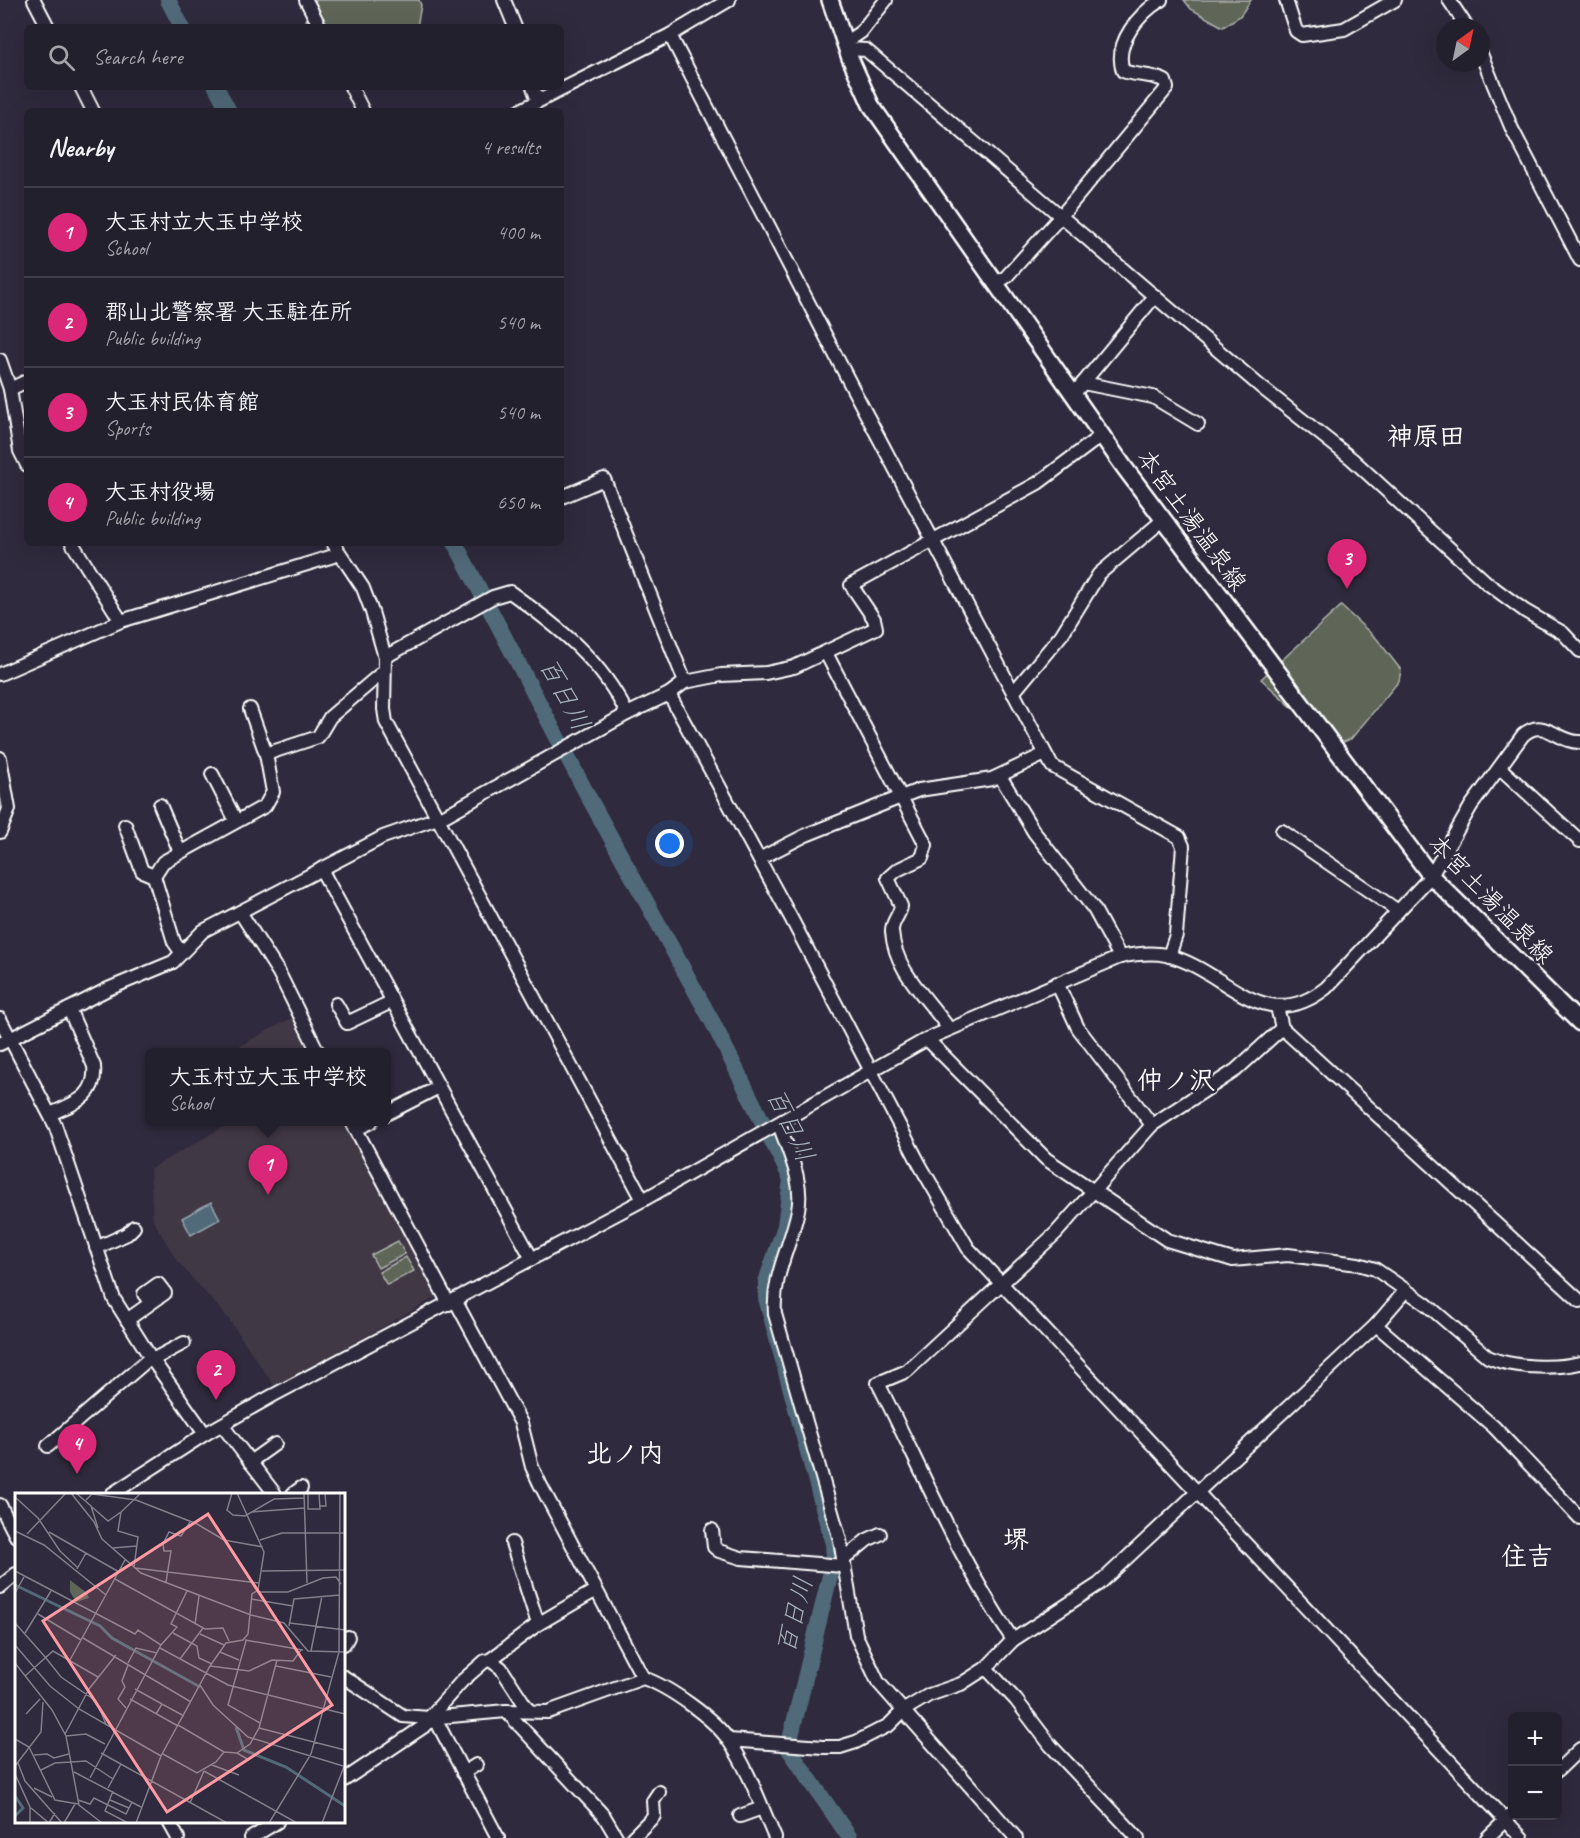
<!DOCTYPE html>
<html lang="en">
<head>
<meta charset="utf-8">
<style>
	body { margin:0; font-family:Caveat,"Klee One",sans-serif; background:#2f2d3a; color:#f1f3f6 }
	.controls { position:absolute; right:18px; bottom:18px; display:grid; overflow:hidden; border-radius:9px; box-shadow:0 6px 24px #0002 }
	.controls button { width:54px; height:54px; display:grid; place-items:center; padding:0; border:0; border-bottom:2px solid #403e4a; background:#23202e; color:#f1f3f6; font:30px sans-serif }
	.compass { position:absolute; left:1436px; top:18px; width:54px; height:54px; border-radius:50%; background:#23202e; box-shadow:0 6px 24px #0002; rotate:33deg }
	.you { position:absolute; left:670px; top:844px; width:21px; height:21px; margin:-15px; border:4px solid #fff; border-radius:50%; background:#1a73e8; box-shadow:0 0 0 9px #1a73e833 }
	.badge { display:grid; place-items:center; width:39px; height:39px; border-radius:50%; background:#db2777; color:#fff; font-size:20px; font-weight:700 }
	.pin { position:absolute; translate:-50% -50px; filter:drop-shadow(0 2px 3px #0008) }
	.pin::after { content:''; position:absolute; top:32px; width:21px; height:18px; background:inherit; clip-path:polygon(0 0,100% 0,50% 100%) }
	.popup { position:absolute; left:145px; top:1048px; width:246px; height:78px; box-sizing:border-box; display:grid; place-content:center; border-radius:9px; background:#23202e; filter:drop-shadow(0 2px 4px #0005); font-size:20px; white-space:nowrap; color:#a3a3aa }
	.popup b { font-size:22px; color:#f1f3f6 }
	.popup::after { content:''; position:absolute; left:50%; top:100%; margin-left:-12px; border:12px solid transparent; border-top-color:#23202e }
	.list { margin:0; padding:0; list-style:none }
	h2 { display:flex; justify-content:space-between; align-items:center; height:78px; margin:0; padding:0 24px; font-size:26px }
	h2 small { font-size:20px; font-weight:400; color:#a3a3aa }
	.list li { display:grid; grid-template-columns:39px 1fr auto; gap:18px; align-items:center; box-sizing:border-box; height:90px; padding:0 24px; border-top:2px solid #403e4a }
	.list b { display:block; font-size:22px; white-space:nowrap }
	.list p { margin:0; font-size:20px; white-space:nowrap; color:#a3a3aa }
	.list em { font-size:20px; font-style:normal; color:#a3a3aa }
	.icon { flex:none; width:33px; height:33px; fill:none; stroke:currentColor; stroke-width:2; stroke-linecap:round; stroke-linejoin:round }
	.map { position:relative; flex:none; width:1580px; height:1838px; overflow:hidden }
	.search { position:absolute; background:#23202e; box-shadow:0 6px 24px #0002; left:24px; top:24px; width:540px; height:66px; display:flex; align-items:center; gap:15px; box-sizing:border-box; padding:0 21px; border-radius:9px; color:#a3a3aa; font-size:22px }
	.panel { position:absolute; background:#23202e; box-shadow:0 6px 24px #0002; left:24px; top:108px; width:540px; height:438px; border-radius:9px }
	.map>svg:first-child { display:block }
	.built { fill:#413745 }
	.green { fill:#5e6659; stroke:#aeb2ac; stroke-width:1.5 }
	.water { fill:#516a79; stroke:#97a6af; stroke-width:1.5 }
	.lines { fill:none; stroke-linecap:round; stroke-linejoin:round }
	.river { stroke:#516a79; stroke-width:16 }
	.minor-casing { stroke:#fff; stroke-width:16 }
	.major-casing { stroke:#fff; stroke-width:20 }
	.minor { stroke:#2f2a3d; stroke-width:12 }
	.major { stroke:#2f2a3d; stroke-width:15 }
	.labels { text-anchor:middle; stroke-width:5; stroke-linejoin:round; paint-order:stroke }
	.street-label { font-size:24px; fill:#fff; stroke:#2f2a3d }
	.neighbourhood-label { font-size:26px; font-weight:bold; fill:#fff; stroke:#2f2a3d }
	.water-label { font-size:26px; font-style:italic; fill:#a8b4bc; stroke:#2f2a3d }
	.inset-river { fill:none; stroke:#516a79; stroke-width:3 }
	.inset-road { fill:none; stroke:#827f8b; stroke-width:1.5 }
	.view { fill:#ff9aa2; fill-opacity:0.15; stroke:#ff9aa2; stroke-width:3 }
	.inset-edge { fill:none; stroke:#fff; stroke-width:3 }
</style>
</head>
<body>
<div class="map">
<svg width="1580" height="1838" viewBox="0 0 1580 1838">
	<rect width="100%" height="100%" fill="#2f2a3d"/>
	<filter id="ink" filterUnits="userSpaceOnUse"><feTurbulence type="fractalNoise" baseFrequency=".0167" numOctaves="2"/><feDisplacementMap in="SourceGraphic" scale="12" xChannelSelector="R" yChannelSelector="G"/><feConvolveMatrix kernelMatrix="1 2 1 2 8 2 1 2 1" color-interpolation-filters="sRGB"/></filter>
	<g filter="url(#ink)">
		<!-- built -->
		<g class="built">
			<path d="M293,1017L311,1052H236L234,1049Z"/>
			<path d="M232,1122H347L438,1296L275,1387L228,1318L177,1261L153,1220L150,1169Z"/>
		</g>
		<!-- green -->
		<g class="green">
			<path d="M307,0H419L421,5L417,27H319L306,24Z"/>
			<path d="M1184,0H1251L1240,16L1223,27L1191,9Z"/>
			<path d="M1341,606L1377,639L1401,670L1399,681L1351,739L1334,746L1261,679Z"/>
			<path d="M398,1241L405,1254L378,1268L371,1255Z"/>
			<path d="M406,1257L414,1271L387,1285L379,1272Z"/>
		</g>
		<!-- water -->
		<path class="water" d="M211,1202L220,1219L191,1235L182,1218Z"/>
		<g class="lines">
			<!-- river -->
			<g class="river">
				<path d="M168,0L182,27"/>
				<path d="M216,87L229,111"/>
				<path d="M455,543L588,796L713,1023L791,1179L785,1226L766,1282V1298L833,1544L834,1559L788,1748L850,1838"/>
			</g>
			<defs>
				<g id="minor">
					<path d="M34,0L48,27"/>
					<path d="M306,0L320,27"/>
					<path d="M504,0L515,27"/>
					<path d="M1286,0L1296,31L1302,35L1344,29L1395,0"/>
					<path d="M1449,0L1467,27"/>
					<path d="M670,35L853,389L1052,766L1179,837L1183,846L1176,935L1169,956"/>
					<path d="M846,42L861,32L886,0"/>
					<path d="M849,49L866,50L1261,387L1352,459L1487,583L1525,611L1563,633L1580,651"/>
					<path d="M1481,54L1512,129L1580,260"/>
					<path d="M81,87L93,111"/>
					<path d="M351,87L363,111"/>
					<path d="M533,87L538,101"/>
					<path d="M519,111L670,35L729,0"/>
					<path d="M995,284L1006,277L1061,216L1167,88L1165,81C1152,74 1137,76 1123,71C1113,43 1140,13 1161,0"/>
					<path d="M0,360L10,389L20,451L27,465"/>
					<path d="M1083,383L1153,397L1198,424"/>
					<path d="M10,389L27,381"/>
					<path d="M1071,393L1078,389L1155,296"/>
					<path d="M561,495L562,497L604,479L685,682"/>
					<path d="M72,543L121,621"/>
					<path d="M333,543L363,588L372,612L385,657L384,709L386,722L643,1200"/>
					<path d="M826,653L926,845L922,858L897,870L888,878L901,906C900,915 891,922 892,932C895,972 928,998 949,1029"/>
					<path d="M385,657L493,597L510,592C557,626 602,660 627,714"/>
					<path d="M0,674L121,621L340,554"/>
					<path d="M1013,693L1062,634L1099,574L1163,520"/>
					<path d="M669,694L791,918L920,1165L968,1248L1522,1838"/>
					<path d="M250,709L266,754"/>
					<path d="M0,758L9,809L0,832"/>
					<path d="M1500,768L1580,841"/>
					<path d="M212,774L236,821"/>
					<path d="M1000,776L1034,832L1094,909L1120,957"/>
					<path d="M160,805L180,852"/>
					<path d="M125,825L142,871L154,876"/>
					<path d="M1282,831L1398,911"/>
					<path d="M759,859L806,835L901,797L919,790L992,779L1045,754"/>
					<path d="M321,869L439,1087"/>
					<path d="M240,912L279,973L318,1052"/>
					<path d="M181,952L174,942L154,876L163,862L265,806L273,792L266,754L318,737L330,717L384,671"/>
					<path d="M1057,983L1078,1028L1152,1125"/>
					<path d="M336,1004L347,1023L391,1002"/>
					<path d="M1277,1007L1282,1028L1580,1301"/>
					<path d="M0,1019L55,1125L114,1299L149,1355L205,1434"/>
					<path d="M927,1039L1046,1159L1167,1240L1233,1260L1288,1255L1358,1264L1375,1269L1426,1304L1488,1357C1512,1368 1555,1369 1580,1363"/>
					<path d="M0,1044L108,989L173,962L203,931L228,918L383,837L446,815L627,714L669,694L685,682L721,675L766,673L794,667L876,628L874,619L851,585L1038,483L1102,435"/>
					<path d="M50,1114C75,1103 97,1097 94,1066L69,1009"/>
					<path d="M386,1114L439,1087L532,1259"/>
					<path d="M352,1122L449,1304"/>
					<path d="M779,1124C788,1151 804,1181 798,1210C791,1246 772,1275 775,1314L840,1540L856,1635L878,1682L1016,1838"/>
					<path d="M356,1129L371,1122"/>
					<path d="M96,1248L127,1234L134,1227"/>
					<path d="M455,1300L521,1423L532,1467L540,1484L643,1678"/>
					<path d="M127,1320L165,1293L158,1284L144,1294L151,1303"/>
					<path d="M1376,1325L1494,1427L1580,1518"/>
					<path d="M152,1360L184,1343"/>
					<path d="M222,1425L275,1494"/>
					<path d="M48,1446L150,1358"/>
					<path d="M250,1462L275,1444"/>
					<path d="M112,1494L205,1434L272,1396L643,1200L927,1039L1120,957C1135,954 1151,952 1166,955C1226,969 1262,1038 1326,988L1431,876L1471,806L1523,735C1544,716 1558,743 1580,742"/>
					<path d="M293,1494L301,1488"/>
					<path d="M0,1505L16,1536"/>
					<path d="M712,1530L714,1547L719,1551L741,1558L843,1566"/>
					<path d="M512,1543L538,1624"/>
					<path d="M844,1559L867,1540L880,1534"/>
					<path d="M0,1587L16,1574"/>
					<path d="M1013,1640C959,1560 922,1470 878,1383L907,1371L1056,1233L1152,1125L1236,1070L1282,1028"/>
					<path d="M344,1644L348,1637"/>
					<path d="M490,1660L538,1624L596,1590"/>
					<path d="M986,1668L1016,1700L1051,1746L1138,1838"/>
					<path d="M344,1677L403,1716L429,1718L506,1711L548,1712L643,1678C668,1686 715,1719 729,1741C749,1770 761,1806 775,1838"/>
					<path d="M506,1711L604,1816L617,1838"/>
					<path d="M429,1718L462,1681L485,1661L490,1660L501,1668L529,1711"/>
					<path d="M432,1718L439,1726L498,1838"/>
					<path d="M729,1740L823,1747H840L856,1742L889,1725L904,1710L929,1695L961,1684L986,1668L1013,1640L1099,1584L1376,1325L1406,1290"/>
					<path d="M1558,1770L1580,1749"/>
					<path d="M463,1773L476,1765"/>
					<path d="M344,1780L426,1725L432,1718"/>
					<path d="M740,1816L762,1808"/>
					<path d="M169,1822L178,1838"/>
					<path d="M251,1838L277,1822"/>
					<path d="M632,1838L654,1816L653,1801L659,1792"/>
					<path d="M1487,1838L1512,1814"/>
				</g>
				<path id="major" d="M830,0L850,58L871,105L1124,467L1431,876L1580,1023"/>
			</defs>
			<!-- minor casing -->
			<use href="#minor" class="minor-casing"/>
			<!-- major casing -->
			<use href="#major" class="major-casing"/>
			<!-- minor -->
			<use href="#minor" class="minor"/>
			<!-- major -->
			<use href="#major" class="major"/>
		</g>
	</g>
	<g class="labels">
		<!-- street labels -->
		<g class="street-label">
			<text transform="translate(1192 520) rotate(54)" y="8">本宮土湯温泉線</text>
			<text transform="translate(1491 899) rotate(46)" y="8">本宮土湯温泉線</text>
		</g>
		<!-- neighbourhood labels -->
		<g class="neighbourhood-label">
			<text x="1426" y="445">神原田</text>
			<text x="1176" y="1089">仲ノ沢</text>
			<text x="625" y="1462">北ノ内</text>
			<text x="1016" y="1548">堺</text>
			<text x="1527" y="1565">住吉</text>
		</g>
		<!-- water labels -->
		<g class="water-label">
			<text transform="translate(565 694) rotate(62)" y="9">百日川</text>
			<text transform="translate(791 1125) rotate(65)" y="9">百日川</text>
			<text transform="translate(794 1615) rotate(-76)" y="9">百日川</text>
		</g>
	</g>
	<!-- overview -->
	<g transform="translate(15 1493)">
		<rect width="330" height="330" fill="#2f2a3d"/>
		<path d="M55,87L72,100L74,105L61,109L55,99Z" fill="#5e6659"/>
		<path class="inset-river" d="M0,92L85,133L97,145L185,194M221,234L229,257L271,274L330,313M0,303L8,315L0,323"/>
		<path class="inset-road" d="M56,0L79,29L87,46L126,80L236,122L269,130L293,158L330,159M61,0L76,13L83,35M217,0L212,17L218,22L230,23L259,6L289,5M289,0L292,90M293,0V16H305L304,0M0,4L23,25L45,58L63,75M71,7L77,1L121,7L182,31L209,47L248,54M305,13H311L310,0M77,14L93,28L106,19M236,19L290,15M0,38L29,52L91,102M34,39L104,79M12,41L51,0M245,47L267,40H330M97,55L122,53M119,74L123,44L103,38L106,19L126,0M120,75L244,90M62,76L71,60M0,78L120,141L123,137L146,152M247,78L330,77M100,86L190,136L208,135L214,148M151,89L156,58H149L148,51L154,39L166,43L175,29M242,99H273L308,85L321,84L326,91M0,100L9,84M236,106L278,113M23,121L66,147M0,130L31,165M275,130L330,137M180,131L184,103M274,133L279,106L325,102M10,140L36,98M158,140L182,153L184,165L197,171M185,141L209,152M68,145L176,209M230,147L288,157M231,148L213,212L245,230M0,152L35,193L64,216L146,263M145,155L213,192L330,221M296,158L307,103M205,159L224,167M31,165L46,184L81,208L91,231M165,166L188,135M55,167L110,67M0,170L37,217L51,243L64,312L87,330M113,170L121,155L142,160M195,173L234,178L257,167L278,168L286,157M261,173L316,184M10,183L38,158L83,184M185,192L198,212L233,244L328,273M120,196L147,211M115,206L163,233M111,215L103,206L110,194L107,188L113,172M11,221L25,206M141,221L147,211L169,223M163,232L209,259L222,260L234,267M244,235L330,257M50,241L74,196L101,162M51,243L71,241L90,251M0,246L14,254L40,307L63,311M86,260L212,330M222,260L235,251L244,235L262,167M148,261L182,280L201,269L209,259M19,262L32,261L39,265L54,261M3,270L10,288L47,330M197,272L224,282M0,273L26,239L28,209M26,277L40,270L71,268L98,286M189,278L282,330M59,279L126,314M0,281L15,314V330M75,285L146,152L162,134L156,131L172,98M19,295L37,304M93,295L106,271M98,298L90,318L113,330M63,307L75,311L79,305L111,321L117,309M95,307L114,315M175,310L189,278M16,315L34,330L40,320M49,330L60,311M121,330L146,263L195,173L211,150L228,147L233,141L237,101L243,97L249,59L222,0M254,330L296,261L324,159L325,0M307,330L330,271"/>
		<path class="view" d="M193,21L317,212L152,319L28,128Z"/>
		<rect width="330" height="330" class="inset-edge"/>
	</g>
</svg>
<div class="controls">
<button>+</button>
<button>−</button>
</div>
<svg class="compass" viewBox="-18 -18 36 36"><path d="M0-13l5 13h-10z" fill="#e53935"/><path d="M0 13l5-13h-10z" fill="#a3a3aa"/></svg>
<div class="you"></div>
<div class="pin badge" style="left:268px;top:1195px">1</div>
<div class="popup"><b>大玉村立大玉中学校</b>School</div>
<div class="pin badge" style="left:216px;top:1400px">2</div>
<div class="pin badge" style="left:1347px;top:589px">3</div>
<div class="pin badge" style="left:77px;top:1474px">4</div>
<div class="search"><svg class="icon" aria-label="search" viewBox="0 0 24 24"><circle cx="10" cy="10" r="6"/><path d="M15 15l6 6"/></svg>Search here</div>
<section class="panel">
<h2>Nearby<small>4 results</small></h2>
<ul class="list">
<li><span class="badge">1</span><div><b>大玉村立大玉中学校</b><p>School</p></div><em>400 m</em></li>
<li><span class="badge">2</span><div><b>郡山北警察署 大玉駐在所</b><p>Public building</p></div><em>540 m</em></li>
<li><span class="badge">3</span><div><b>大玉村民体育館</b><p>Sports</p></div><em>540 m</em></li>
<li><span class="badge">4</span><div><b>大玉村役場</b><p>Public building</p></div><em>650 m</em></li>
</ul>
</section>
</div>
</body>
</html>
